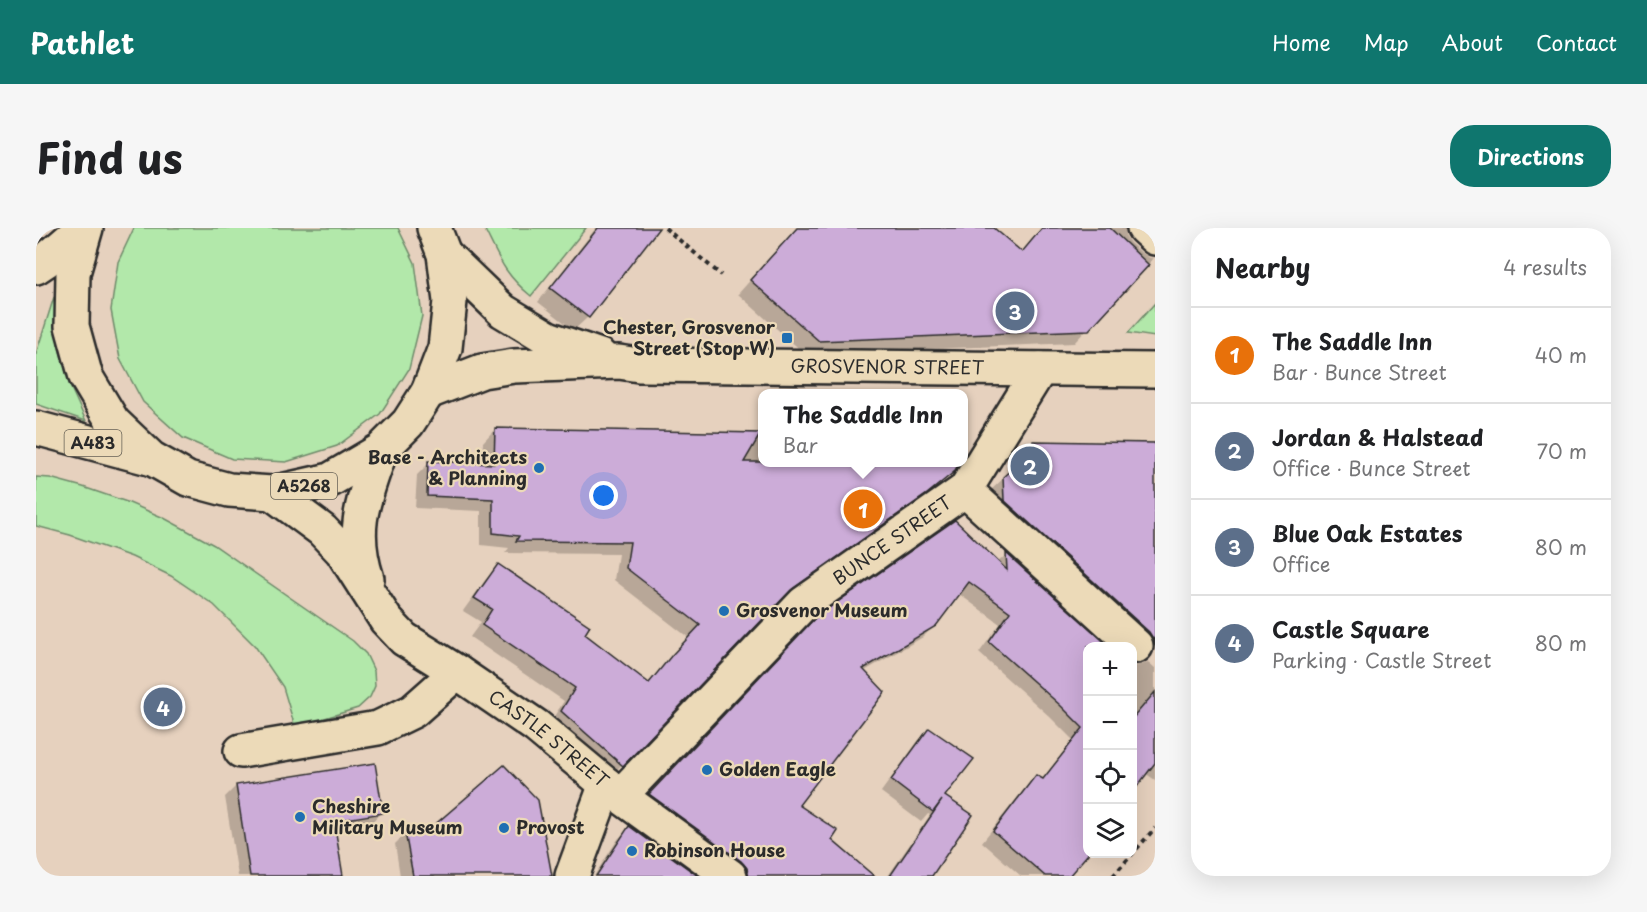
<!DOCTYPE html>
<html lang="en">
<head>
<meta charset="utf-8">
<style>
	body { margin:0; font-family:"Playpen Sans",sans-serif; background:#f6f6f6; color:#202124 }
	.controls { position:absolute; right:18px; bottom:18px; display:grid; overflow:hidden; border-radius:12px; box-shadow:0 6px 24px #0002 }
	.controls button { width:54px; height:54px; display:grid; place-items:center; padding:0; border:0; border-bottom:2px solid #e0e0e0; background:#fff; color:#202124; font:30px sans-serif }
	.you { position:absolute; left:568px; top:268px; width:21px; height:21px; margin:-15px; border:4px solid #fff; border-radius:50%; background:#1a73e8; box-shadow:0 0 0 9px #1a73e833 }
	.badge { display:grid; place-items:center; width:39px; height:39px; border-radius:50%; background:#0f766e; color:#fff; font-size:20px; font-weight:700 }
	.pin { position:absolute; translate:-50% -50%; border:3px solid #fff; box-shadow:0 2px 6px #0006 }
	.popup { position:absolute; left:722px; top:161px; width:210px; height:78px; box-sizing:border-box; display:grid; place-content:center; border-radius:12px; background:#fff; filter:drop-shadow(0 2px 4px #0005); font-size:20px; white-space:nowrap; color:#757577 }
	.popup b { font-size:22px; color:#202124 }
	.popup::after { content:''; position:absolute; left:50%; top:100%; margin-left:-12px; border:12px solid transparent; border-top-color:#fff }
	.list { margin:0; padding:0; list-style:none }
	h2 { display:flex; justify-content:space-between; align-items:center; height:78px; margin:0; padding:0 24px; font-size:26px }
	h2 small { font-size:20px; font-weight:400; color:#757577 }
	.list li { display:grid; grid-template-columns:39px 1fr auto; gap:18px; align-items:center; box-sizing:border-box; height:96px; padding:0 24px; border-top:2px solid #e0e0e0 }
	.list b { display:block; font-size:22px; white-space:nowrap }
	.list p { margin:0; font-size:20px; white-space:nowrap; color:#757577 }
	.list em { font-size:20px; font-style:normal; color:#757577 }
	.icon { flex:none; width:33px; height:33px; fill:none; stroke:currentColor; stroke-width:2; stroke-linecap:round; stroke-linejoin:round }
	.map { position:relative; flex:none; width:1119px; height:648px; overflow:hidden; border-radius:24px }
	header { display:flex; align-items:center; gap:36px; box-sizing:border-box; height:84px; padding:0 30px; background:#0f766e; color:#fff }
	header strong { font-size:28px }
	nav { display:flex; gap:33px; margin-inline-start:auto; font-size:21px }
	.intro { display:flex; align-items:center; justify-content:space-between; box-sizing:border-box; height:144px; padding:0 36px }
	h1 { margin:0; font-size:42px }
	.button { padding:15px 27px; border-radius:24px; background:#0f766e; color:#fff; font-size:21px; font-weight:700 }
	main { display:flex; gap:36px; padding:0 36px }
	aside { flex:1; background:#fff; border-radius:24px; box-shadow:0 6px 24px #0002 }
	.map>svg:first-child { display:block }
	.green { fill:#b2e8aa; stroke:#6e8a6a; stroke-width:1.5 }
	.shadow { fill:#0003 }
	.building { fill:#ccacd8; stroke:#2b2b2b; stroke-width:1.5 }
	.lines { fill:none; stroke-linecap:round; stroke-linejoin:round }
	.minor-casing { stroke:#2b2b2b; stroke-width:38 }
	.highway-casing { stroke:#2b2b2b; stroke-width:38 }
	.path { stroke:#2b2b2b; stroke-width:4; stroke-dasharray:4.5 4.5; stroke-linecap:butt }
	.minor { stroke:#ecdab8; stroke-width:33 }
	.highway { stroke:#ecdab8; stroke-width:33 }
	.poi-dot { fill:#1f6fb2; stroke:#ecdab8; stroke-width:2 }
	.labels { text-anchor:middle; stroke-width:4.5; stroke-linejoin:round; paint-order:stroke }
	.shield { fill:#ecdab8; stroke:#656055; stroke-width:1.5 }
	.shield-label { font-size:16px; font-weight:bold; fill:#2b2b2b }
	.poi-label { font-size:18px; font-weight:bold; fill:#2b2b2b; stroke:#ecdab8; text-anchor:start }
	.street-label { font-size:18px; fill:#2b2b2b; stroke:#ecdab8 }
</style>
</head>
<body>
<header>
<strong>Pathlet</strong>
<nav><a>Home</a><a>Map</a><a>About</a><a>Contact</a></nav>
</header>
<div class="intro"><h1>Find us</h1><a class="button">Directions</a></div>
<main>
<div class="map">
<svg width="1119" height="648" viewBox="0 0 1119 648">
	<rect width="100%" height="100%" fill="#e6d1be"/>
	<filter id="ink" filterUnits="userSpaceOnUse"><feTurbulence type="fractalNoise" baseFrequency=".0167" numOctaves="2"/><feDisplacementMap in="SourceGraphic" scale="12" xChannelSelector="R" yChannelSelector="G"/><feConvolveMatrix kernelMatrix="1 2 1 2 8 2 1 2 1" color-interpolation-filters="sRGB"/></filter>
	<g filter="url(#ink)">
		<!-- green -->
		<g class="green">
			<path d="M98,0H362L379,35L386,88L373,141L344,186L301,218L250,234L196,231L147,210L107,174L84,131L75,82L82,34Z"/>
			<path d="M448,0H550L495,68C468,46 463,30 448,0Z"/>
			<path d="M18,69L22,116L34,158L50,193L0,176V126Z"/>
			<path d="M1119,75V109L1092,105Z"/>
			<path d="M0,249L14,250L47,259L91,274L128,290L178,317L317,413L330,426L338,443L339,458L334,469L322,480L259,499L247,459L219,418L178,377L135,348L96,329L34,307L0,298Z"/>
		</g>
		<!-- shadow -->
		<g class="shadow">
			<path d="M560,0H614L552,89L538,102L502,74Z"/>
			<path d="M761,0H956L985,25L1005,4L1021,0H1089V7L1094,15L1106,25L1114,30H1118L1038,115L769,126L702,66Z"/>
			<path d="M459,201L726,206V234L917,243L904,256L877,277L742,373L574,549L513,496L528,473L434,409L445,394L427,383L450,351L463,338L547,406L612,456L653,410L578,352L582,326L469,325L473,320L445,317V283L379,280L381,247L393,235L446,237L447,214Z"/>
			<path d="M998,214L1119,217V379L1118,378L1105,398L1094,409L956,284L955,262L970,248L986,226Z"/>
			<path d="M970,327L1071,418H1052V623L1032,648H985L946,614L989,560L1000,549L1006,552L1037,512L1013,488L943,425L964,396L923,366L899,397L887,409L827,444L761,577L794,612L839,648H697L603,578L769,402L961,335Z"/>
			<path d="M1112,434L1119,440V552L1109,545L1096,561V438L1106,437Z"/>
			<path d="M893,502L907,568L894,648H852L894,587L892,586L885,594L845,564L882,513Z"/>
			<path d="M200,558L345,584L334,596L298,601L306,648H202L189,569Z"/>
			<path d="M593,600L660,648H558L582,611Z"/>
			<path d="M370,605L514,648H364L359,616Z"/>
		</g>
		<!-- building -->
		<g class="building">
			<path d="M562,0H623L553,90L514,60Z"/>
			<path d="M761,0H958L986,24L1006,0H1074L1113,37L1053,102L783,113L714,52Z"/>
			<path d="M459,200L725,205L708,234H924L918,244L891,266L755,362L587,538L525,483L539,460L446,397L456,381L438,370L462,336L554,398L549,406L613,455L636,427L664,397L590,340L594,314L480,313L483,308L457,305V271L391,268L392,233L458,236Z"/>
			<path d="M997,213L1119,215V418L1118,412L1113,404L968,272L967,249L979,238Z"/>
			<path d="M919,292L971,342L970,325L1073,418H1052V626L1033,648H1009L957,603L1000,547L1007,551L1047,500L1024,477L953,414L974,384L933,354L900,398L827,441L849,464L763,577L802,603L796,612L838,648H712L711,640L705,633L613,566L780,389Z"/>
			<path d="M1119,464V535L1100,560L1096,559V491Z"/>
			<path d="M893,500L938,531L909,568L937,587L896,648H854L906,572L897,584L855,552Z"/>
			<path d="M339,535L347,585L298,593L307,648H214L200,557Z"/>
			<path d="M468,537L502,572L516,648H377L369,604L396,599Z"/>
			<path d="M593,598L662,648H560Z"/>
		</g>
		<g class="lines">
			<defs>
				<g id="minor">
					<path d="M1108,0L1119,10"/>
					<path d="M929,262L1100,418"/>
					<path id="s1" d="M236,265L286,302L306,323L350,392L368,411L421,444L500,498L584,568L694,648"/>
					<path d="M331,351C314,299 328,271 345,222"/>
					<path d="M205,523L342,500L377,483L421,444"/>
					<path id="s2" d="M584,568L768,375L929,262L1004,141"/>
					<path d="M536,648L570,556"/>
				</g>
				<g id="highway">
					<path d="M50,0L37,45L36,98L50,149L77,194L115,230L152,251L193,262L236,265L294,252L345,222L372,195L392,164L409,120L414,73L408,26L398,0"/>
					<path d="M408,26L467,83L512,110L564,128"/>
					<path d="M0,39L9,33L47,0"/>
					<path id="s3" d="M392,164L446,143L478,138L583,134L603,137L1119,142"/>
					<path d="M0,200L113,230"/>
				</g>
			</defs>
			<!-- minor casing -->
			<use href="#minor" class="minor-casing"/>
			<!-- highway casing -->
			<use href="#highway" class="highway-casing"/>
			<!-- path -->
			<g class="path">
				<path d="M629,0L685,47"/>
				<path d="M1077,648L1119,600"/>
			</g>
			<!-- minor -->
			<use href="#minor" class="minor"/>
			<!-- highway -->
			<use href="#highway" class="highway"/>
		</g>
	</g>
	<!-- markers -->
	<g class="poi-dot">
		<rect x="745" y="104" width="12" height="12" rx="3"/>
		<circle cx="503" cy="240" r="6"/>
		<circle cx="688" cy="383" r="6"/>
		<circle cx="671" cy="542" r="6"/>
		<circle cx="264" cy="589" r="6"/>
		<circle cx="468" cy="600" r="6"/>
		<circle cx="596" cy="623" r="6"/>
	</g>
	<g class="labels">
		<!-- shield labels -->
		<g class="shield">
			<rect x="28.5" y="202" width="57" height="26" rx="4.5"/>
			<rect x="235" y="245" width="66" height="26" rx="4.5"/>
		</g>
		<g class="shield-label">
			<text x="57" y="221">A483</text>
			<text x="268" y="264">A5268</text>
		</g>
		<!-- poi labels -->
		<g class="poi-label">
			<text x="739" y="106" text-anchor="end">Chester, Grosvenor<tspan x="739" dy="21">Street (Stop W)</tspan></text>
			<text x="491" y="236" text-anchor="end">Base - Architects<tspan x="491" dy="21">&amp; Planning</tspan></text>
			<text x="700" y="389">Grosvenor Museum</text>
			<text x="683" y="548">Golden Eagle</text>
			<text x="276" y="585">Cheshire<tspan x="276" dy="21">Military Museum</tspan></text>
			<text x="480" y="606">Provost</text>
			<text x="608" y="629">Robinson House</text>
		</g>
		<!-- street labels -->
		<g class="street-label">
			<text dy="6" stroke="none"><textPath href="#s3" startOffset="464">GROSVENOR STREET</textPath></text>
			<text dy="6" stroke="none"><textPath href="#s2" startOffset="375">BUNCE STREET</textPath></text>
			<text dy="6" stroke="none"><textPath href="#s1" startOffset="375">CASTLE STREET</textPath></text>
		</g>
	</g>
</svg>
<div class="controls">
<button>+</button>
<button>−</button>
<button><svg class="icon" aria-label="locate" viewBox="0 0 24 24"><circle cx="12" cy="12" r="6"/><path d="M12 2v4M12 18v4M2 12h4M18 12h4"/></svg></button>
<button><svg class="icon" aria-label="layers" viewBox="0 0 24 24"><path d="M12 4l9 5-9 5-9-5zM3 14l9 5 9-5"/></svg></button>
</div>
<div class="you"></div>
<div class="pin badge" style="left:827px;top:281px;background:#e8710a">1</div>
<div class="popup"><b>The Saddle Inn</b>Bar</div>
<div class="pin badge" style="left:994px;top:238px;background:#5c6f8a">2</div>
<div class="pin badge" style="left:979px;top:83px;background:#5c6f8a">3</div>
<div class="pin badge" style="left:127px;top:479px;background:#5c6f8a">4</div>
</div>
<aside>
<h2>Nearby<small>4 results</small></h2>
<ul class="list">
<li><span class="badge" style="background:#e8710a">1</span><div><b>The Saddle Inn</b><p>Bar · Bunce Street</p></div><em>40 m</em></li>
<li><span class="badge" style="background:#5c6f8a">2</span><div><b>Jordan &amp; Halstead</b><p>Office · Bunce Street</p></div><em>70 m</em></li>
<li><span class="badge" style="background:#5c6f8a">3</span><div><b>Blue Oak Estates</b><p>Office</p></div><em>80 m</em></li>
<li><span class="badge" style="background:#5c6f8a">4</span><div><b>Castle Square</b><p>Parking · Castle Street</p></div><em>80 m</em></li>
</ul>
</aside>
</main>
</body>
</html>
